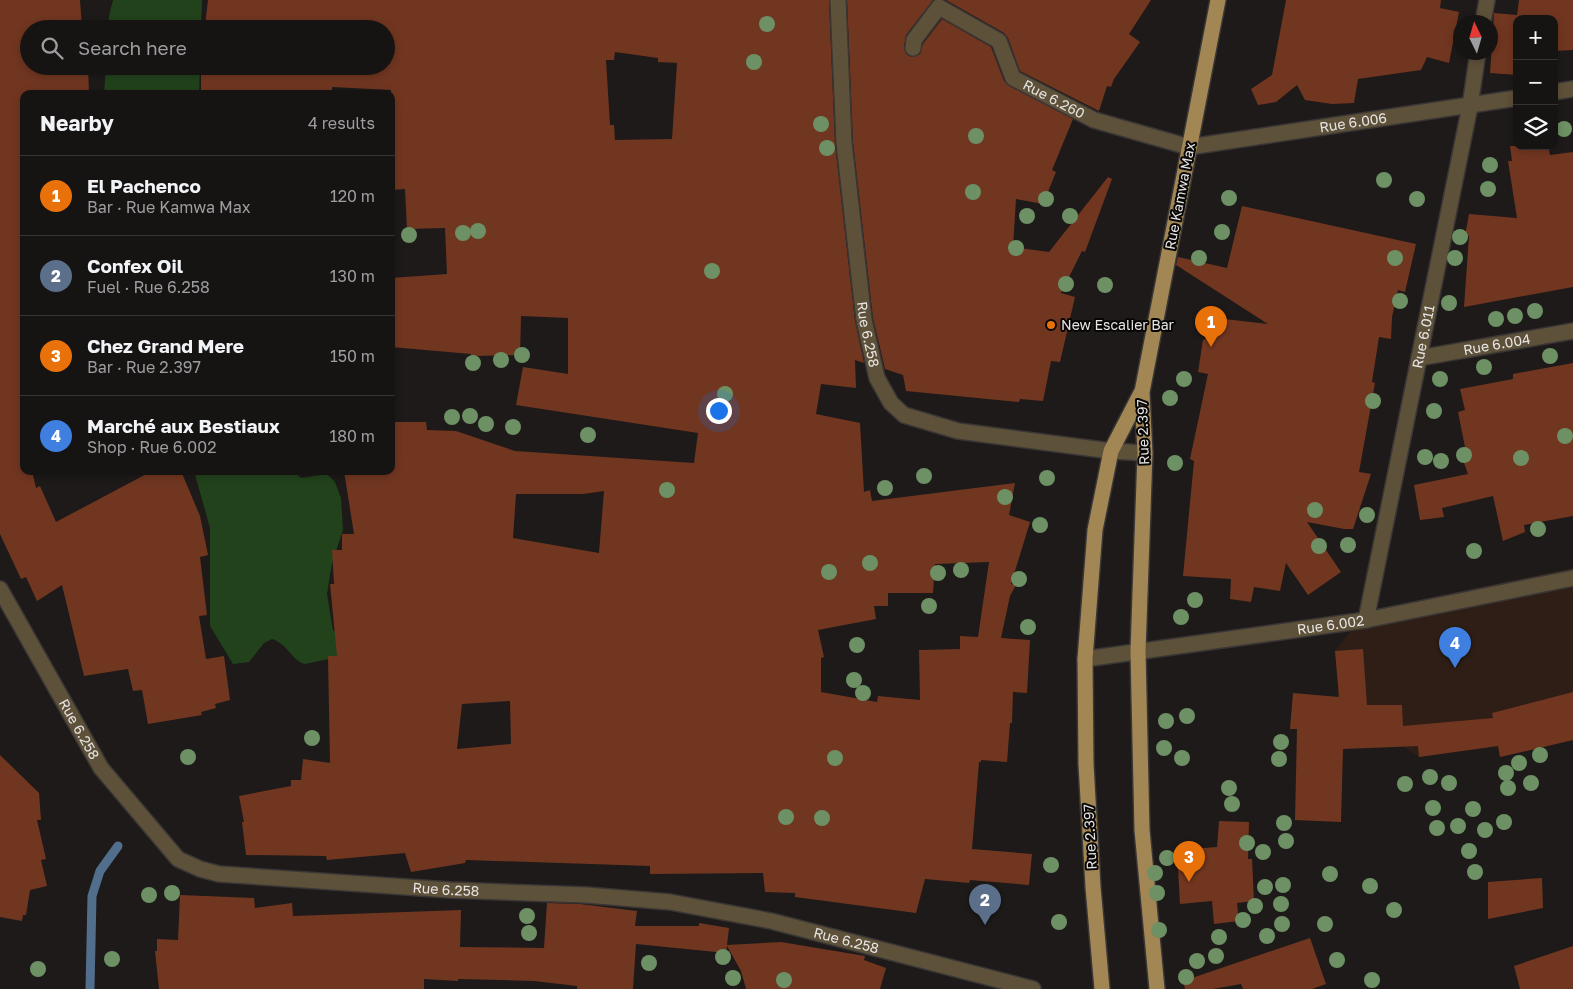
<!DOCTYPE html>
<html lang="en">
<head>
<meta charset="utf-8">
<style>
	body { margin:0; font-family:"Golos Text",sans-serif; background:#1f1d1c; color:#f1f3f6 }
	.controls { position:absolute; right:15px; top:15px; display:grid; overflow:hidden; border-radius:10px; box-shadow:0 2px 8px #0003 }
	.controls button { width:45px; height:45px; display:grid; place-items:center; padding:0; border:0; border-bottom:1px solid #353333; background:#161413; color:#f1f3f6; font:25px sans-serif }
	.compass { position:absolute; left:1453px; top:15px; width:45px; height:45px; border-radius:50%; background:#161413; box-shadow:0 2px 8px #0003; rotate:355deg }
	.you { position:absolute; left:718px; top:410px; width:18px; height:18px; margin:-12px; border:4px solid #fff; border-radius:50%; background:#1a73e8; box-shadow:0 0 0 8px #1a73e833 }
	.badge { display:grid; place-items:center; width:32px; height:32px; border-radius:50%; background:#0b8043; color:#fff; font-size:16px; font-weight:700 }
	.pin { position:absolute; translate:-50% -41px; filter:drop-shadow(0 1px 2px #0008) }
	.pin::after { content:''; position:absolute; top:26px; width:18px; height:15px; background:inherit; clip-path:polygon(0 0,100% 0,50% 100%) }
	.list { margin:0; padding:0; list-style:none }
	h2 { display:flex; justify-content:space-between; align-items:center; height:65px; margin:0; padding:0 20px; font-size:21px }
	h2 small { font-size:16px; font-weight:400; color:#9e9ea0 }
	.list li { display:grid; grid-template-columns:32px 1fr auto; gap:15px; align-items:center; box-sizing:border-box; height:80px; padding:0 20px; border-top:1px solid #353333 }
	.list b { display:block; font-size:19px; white-space:nowrap }
	.list p { margin:0; font-size:16px; white-space:nowrap; color:#9e9ea0 }
	.list em { font-size:16px; font-style:normal; color:#9e9ea0 }
	.icon { flex:none; width:28px; height:28px; fill:none; stroke:currentColor; stroke-width:2; stroke-linecap:round; stroke-linejoin:round }
	.map { position:relative; flex:none; width:1573px; height:989px; overflow:hidden }
	.search { position:absolute; background:#161413; box-shadow:0 2px 8px #0003; left:20px; top:20px; width:375px; height:55px; display:flex; align-items:center; gap:12px; box-sizing:border-box; padding:0 18px; border-radius:28px; color:#9e9ea0; font-size:19px }
	.panel { position:absolute; background:#161413; box-shadow:0 2px 8px #0003; left:20px; top:90px; width:375px; height:385px; border-radius:10px }
	.map>svg:first-child { display:block }
	.commercial { fill:#2e1e16 }
	.green { fill:#21421b }
	.lines { fill:none; stroke-linecap:round; stroke-linejoin:round }
	.stream { stroke:#526e8d; stroke-width:9 }
	.building { fill:#713620; fill-rule:evenodd }
	.minor-casing { stroke:#393635; stroke-width:18 }
	.major-casing { stroke:#393635; stroke-width:18 }
	.minor { stroke:#5e5139; stroke-width:15 }
	.major { stroke:#a28653; stroke-width:15 }
	.tree { fill:#6e9065 }
	.food-dot { fill:#e8710a; stroke:#070605; stroke-width:2 }
	.labels { text-anchor:middle; stroke-width:4; stroke-linejoin:round; paint-order:stroke }
	.street-label { font-size:14px; fill:#e7e5e4; stroke:#070605 }
	.poi-label { font-size:14px; fill:#e7e5e4; stroke:#070605; text-anchor:start }
</style>
</head>
<body>
<div class="map">
<svg width="1573" height="989" viewBox="0 0 1573 989">
	<rect width="100%" height="100%" fill="#1d1a19"/>
	<!-- commercial -->
	<path class="commercial" d="M1573,568V740L1500,757L1498,746L1419,757L1404,747L1372,748V725L1337,704L1338,686L1335,651L1366,611Z"/>
	<!-- green -->
	<g class="green">
		<path d="M113,0H202L201,29H108L109,16Z"/>
		<path d="M106,66H200L199,94H104Z"/>
		<path d="M194,471H293L301,478L327,474L335,482L341,498L343,530L332,563L327,594L333,630L351,644L343,656L305,664C292,661 288,644 272,639L264,643L249,662L233,664L210,626V528Z"/>
	</g>
	<g class="lines">
		<!-- stream -->
		<path class="stream" d="M90,989L92,896L100,871L118,846"/>
	</g>
	<!-- building -->
	<g class="building">
		<path d="M0,0H80L82,29H29V66H88L89,94H24V471H32L36,488L40,486L56,522L152,471H181L200,516L208,555L200,557L207,615L199,616L206,659L224,656L230,700L215,704L216,708L201,712L202,715L148,724L142,690L133,691L128,669L84,676L62,585L37,601L26,577L21,579L0,534Z"/>
		<path d="M208,0H829L835,144L855,321L864,363L855,360L856,388L821,384L816,414L860,423L864,492L870,490L872,501L1015,483L1009,515L1030,522L1011,584L1016,585L1010,596L1001,638L1030,640L1027,693L1013,692L1012,723H1010L1007,762L981,760V762H979L972,849L1032,854L1029,885L970,880L969,883L925,879L916,913L795,897V893L765,892L763,873L650,874V866L466,860L465,863L411,872L405,853L327,860L326,856L246,855L242,822H244L239,796L291,786V780H301L303,759L330,763L328,656H337L330,584H334L332,550H342V534H354L344,471H391V422H426L427,430L456,431L515,451L694,463L698,433L516,405L523,367L568,374V318L521,316L520,355L471,356V354L391,347V278L447,274L445,228L407,229L405,189L391,190V90L332,87V94H201V66H386V29H203V26H205ZM615,52L658,58V62L677,63L672,139L615,140L614,125H610L606,60H614ZM604,491L599,553L513,538L516,494H583ZM989,562L978,637L960,636V649L919,650L920,700L878,696L877,702L821,692V658L824,657L818,630L876,619L874,606H888V593H933L935,564ZM510,701L511,744L457,749L462,704Z"/>
		<path d="M847,0H933L906,35L904,47L907,55L912,57L920,54L923,44L942,19L991,47L1004,81L1009,86L1073,119L1052,170L1056,172L1043,204L1016,199L1013,247L1049,252L1108,177L1112,179L1085,252L1082,251L1061,293L1075,297L1060,362L1051,361L1043,401L1020,399L1019,402L906,391L903,375L885,369L873,318L853,142Z"/>
		<path d="M946,0H1151L1129,34L1140,42L1114,79L1111,87L1107,86L1099,111L1020,71L1008,38L1004,33Z"/>
		<path d="M1286,0H1441L1440,8L1459,12L1449,63L1427,57L1421,70L1358,79L1354,103L1332,104L1305,100L1297,85L1276,102L1258,105L1251,89L1272,75Z"/>
		<path d="M1519,0H1573V50L1554,51V19H1517V75L1490,73L1494,13L1517,15Z"/>
		<path d="M1510,146H1548L1550,155L1573,152V287L1464,307L1469,236H1465L1469,214L1517,218L1508,161H1512Z"/>
		<path d="M1242,206L1416,244L1405,292L1398,290L1392,317L1391,339L1379,337L1372,382L1375,383L1359,472L1371,474L1353,529H1344L1307,522L1341,572L1308,595L1286,563L1280,591L1254,587L1251,602L1230,599L1231,579L1183,576L1194,461L1190,459L1208,374L1198,372L1203,340L1214,335L1207,317L1268,324L1176,265L1178,257L1227,268Z"/>
		<path d="M1573,363V516L1524,525L1525,532L1503,541L1493,496L1442,508L1444,517L1420,520L1414,485L1468,474L1464,463L1468,462L1458,412L1465,410L1460,389L1513,379V374Z"/>
		<path d="M1363,649L1367,705H1402L1403,726L1493,718L1492,713L1573,692V740L1500,757L1498,746L1419,757L1418,746L1343,749L1341,822L1295,820L1297,729H1290L1293,693L1339,697L1335,651Z"/>
		<path d="M0,755L39,793L41,820H37L46,859L41,860L47,886L30,890L26,915H23L22,921L0,917Z"/>
		<path d="M1219,821L1249,822L1248,859H1252L1254,901L1237,903L1239,921L1214,924L1212,901L1180,904L1177,850L1217,847Z"/>
		<path d="M1542,878L1543,908L1488,919V882Z"/>
		<path d="M180,895L254,898L255,908L292,903L293,916L461,910L460,947L544,948L547,903L580,904L637,911L635,926H699V923L729,928L727,945L781,942L865,956L864,960L886,968L880,989H746L741,971L727,946L726,953L636,944L633,989H577V986L534,981L458,979V981L424,979V989H159L155,951H157V939L178,940Z"/>
		<path d="M1310,938L1326,984L1312,989H1243L1241,984L1213,989H1185L1183,981Z"/>
		<path d="M1573,946V989H1520L1514,966Z"/>
	</g>
	<g class="lines">
		<defs>
			<g id="minor">
				<path id="s1" d="M838,0L844,143L864,320L877,378L891,403L904,415L958,431L1111,451L1145,453"/>
				<path d="M1483,22L1487,0"/>
				<path id="s2" d="M913,48L914,40L939,7L999,41L1013,78L1094,120L1189,147L1517,98"/>
				<path d="M1554,92L1573,89"/>
				<path id="s3" d="M1419,358L1573,331"/>
				<path id="s4" d="M0,589L101,768L178,859L200,869L219,874L450,890L586,895L670,902L771,921L1033,989"/>
				<path id="s5" d="M1366,620L1470,106L1478,52"/>
				<path id="s6" d="M1085,659L1366,620L1573,578"/>
			</g>
			<g id="major">
				<path d="M1102,989L1093,887L1086,764L1085,659L1095,530L1111,451L1141,393"/>
				<path d="M1157,989L1142,830L1138,651L1145,453L1142,392L1218,0"/>
			</g>
		</defs>
		<!-- minor casing -->
		<use href="#minor" class="minor-casing"/>
		<!-- major casing -->
		<use href="#major" class="major-casing"/>
		<!-- minor -->
		<use href="#minor" class="minor"/>
		<!-- major -->
		<use href="#major" class="major"/>
	</g>
	<!-- trees -->
	<g class="tree">
		<circle cx="767" cy="24" r="8"/>
		<circle cx="754" cy="62" r="8"/>
		<circle cx="821" cy="124" r="8"/>
		<circle cx="1564" cy="129" r="8"/>
		<circle cx="976" cy="136" r="8"/>
		<circle cx="827" cy="148" r="8"/>
		<circle cx="1490" cy="165" r="8"/>
		<circle cx="1384" cy="180" r="8"/>
		<circle cx="1488" cy="189" r="8"/>
		<circle cx="973" cy="192" r="8"/>
		<circle cx="1229" cy="198" r="8"/>
		<circle cx="1046" cy="199" r="8"/>
		<circle cx="1417" cy="199" r="8"/>
		<circle cx="1027" cy="216" r="8"/>
		<circle cx="1070" cy="216" r="8"/>
		<circle cx="478" cy="231" r="8"/>
		<circle cx="1222" cy="232" r="8"/>
		<circle cx="463" cy="233" r="8"/>
		<circle cx="409" cy="235" r="8"/>
		<circle cx="1460" cy="237" r="8"/>
		<circle cx="1016" cy="248" r="8"/>
		<circle cx="1199" cy="258" r="8"/>
		<circle cx="1395" cy="258" r="8"/>
		<circle cx="1455" cy="258" r="8"/>
		<circle cx="712" cy="271" r="8"/>
		<circle cx="1066" cy="284" r="8"/>
		<circle cx="1105" cy="285" r="8"/>
		<circle cx="1400" cy="301" r="8"/>
		<circle cx="1449" cy="303" r="8"/>
		<circle cx="1535" cy="311" r="8"/>
		<circle cx="1515" cy="316" r="8"/>
		<circle cx="1496" cy="319" r="8"/>
		<circle cx="522" cy="355" r="8"/>
		<circle cx="1550" cy="356" r="8"/>
		<circle cx="501" cy="360" r="8"/>
		<circle cx="473" cy="363" r="8"/>
		<circle cx="1484" cy="367" r="8"/>
		<circle cx="1184" cy="379" r="8"/>
		<circle cx="1440" cy="379" r="8"/>
		<circle cx="725" cy="394" r="8"/>
		<circle cx="1170" cy="398" r="8"/>
		<circle cx="1373" cy="401" r="8"/>
		<circle cx="1434" cy="411" r="8"/>
		<circle cx="470" cy="416" r="8"/>
		<circle cx="452" cy="417" r="8"/>
		<circle cx="486" cy="424" r="8"/>
		<circle cx="513" cy="427" r="8"/>
		<circle cx="588" cy="435" r="8"/>
		<circle cx="1565" cy="436" r="8"/>
		<circle cx="1464" cy="455" r="8"/>
		<circle cx="1425" cy="457" r="8"/>
		<circle cx="1521" cy="458" r="8"/>
		<circle cx="1441" cy="461" r="8"/>
		<circle cx="1175" cy="463" r="8"/>
		<circle cx="924" cy="476" r="8"/>
		<circle cx="1047" cy="478" r="8"/>
		<circle cx="885" cy="488" r="8"/>
		<circle cx="667" cy="490" r="8"/>
		<circle cx="1005" cy="497" r="8"/>
		<circle cx="1315" cy="510" r="8"/>
		<circle cx="1367" cy="515" r="8"/>
		<circle cx="1040" cy="525" r="8"/>
		<circle cx="1538" cy="529" r="8"/>
		<circle cx="1348" cy="545" r="8"/>
		<circle cx="1319" cy="546" r="8"/>
		<circle cx="1474" cy="551" r="8"/>
		<circle cx="870" cy="563" r="8"/>
		<circle cx="961" cy="570" r="8"/>
		<circle cx="829" cy="572" r="8"/>
		<circle cx="938" cy="573" r="8"/>
		<circle cx="1019" cy="579" r="8"/>
		<circle cx="1195" cy="600" r="8"/>
		<circle cx="929" cy="606" r="8"/>
		<circle cx="1181" cy="617" r="8"/>
		<circle cx="1028" cy="627" r="8"/>
		<circle cx="857" cy="645" r="8"/>
		<circle cx="854" cy="680" r="8"/>
		<circle cx="863" cy="693" r="8"/>
		<circle cx="1187" cy="716" r="8"/>
		<circle cx="1166" cy="721" r="8"/>
		<circle cx="312" cy="738" r="8"/>
		<circle cx="1281" cy="742" r="8"/>
		<circle cx="1164" cy="748" r="8"/>
		<circle cx="1540" cy="755" r="8"/>
		<circle cx="188" cy="757" r="8"/>
		<circle cx="835" cy="758" r="8"/>
		<circle cx="1182" cy="758" r="8"/>
		<circle cx="1279" cy="759" r="8"/>
		<circle cx="1519" cy="763" r="8"/>
		<circle cx="1506" cy="773" r="8"/>
		<circle cx="1430" cy="777" r="8"/>
		<circle cx="1449" cy="783" r="8"/>
		<circle cx="1531" cy="783" r="8"/>
		<circle cx="1405" cy="784" r="8"/>
		<circle cx="1229" cy="788" r="8"/>
		<circle cx="1508" cy="788" r="8"/>
		<circle cx="1232" cy="804" r="8"/>
		<circle cx="1433" cy="808" r="8"/>
		<circle cx="1473" cy="809" r="8"/>
		<circle cx="786" cy="817" r="8"/>
		<circle cx="822" cy="818" r="8"/>
		<circle cx="1504" cy="822" r="8"/>
		<circle cx="1284" cy="823" r="8"/>
		<circle cx="1458" cy="826" r="8"/>
		<circle cx="1437" cy="828" r="8"/>
		<circle cx="1485" cy="830" r="8"/>
		<circle cx="1286" cy="841" r="8"/>
		<circle cx="1247" cy="843" r="8"/>
		<circle cx="1469" cy="851" r="8"/>
		<circle cx="1263" cy="852" r="8"/>
		<circle cx="1167" cy="858" r="8"/>
		<circle cx="1051" cy="865" r="8"/>
		<circle cx="1475" cy="872" r="8"/>
		<circle cx="1155" cy="873" r="8"/>
		<circle cx="1330" cy="874" r="8"/>
		<circle cx="1283" cy="885" r="8"/>
		<circle cx="1370" cy="886" r="8"/>
		<circle cx="1265" cy="887" r="8"/>
		<circle cx="172" cy="893" r="8"/>
		<circle cx="1157" cy="893" r="8"/>
		<circle cx="149" cy="895" r="8"/>
		<circle cx="1281" cy="904" r="8"/>
		<circle cx="1255" cy="906" r="8"/>
		<circle cx="1394" cy="910" r="8"/>
		<circle cx="527" cy="916" r="8"/>
		<circle cx="1243" cy="920" r="8"/>
		<circle cx="1059" cy="922" r="8"/>
		<circle cx="1282" cy="924" r="8"/>
		<circle cx="1325" cy="924" r="8"/>
		<circle cx="1159" cy="930" r="8"/>
		<circle cx="529" cy="933" r="8"/>
		<circle cx="1267" cy="936" r="8"/>
		<circle cx="1219" cy="937" r="8"/>
		<circle cx="1216" cy="956" r="8"/>
		<circle cx="723" cy="957" r="8"/>
		<circle cx="112" cy="959" r="8"/>
		<circle cx="1337" cy="960" r="8"/>
		<circle cx="1197" cy="961" r="8"/>
		<circle cx="649" cy="963" r="8"/>
		<circle cx="38" cy="969" r="8"/>
		<circle cx="1186" cy="977" r="8"/>
		<circle cx="733" cy="978" r="8"/>
		<circle cx="784" cy="980" r="8"/>
		<circle cx="1372" cy="980" r="8"/>
	</g>
	<!-- markers -->
	<circle class="food-dot" cx="1051" cy="325" r="5"/>
	<g class="labels">
		<!-- street labels -->
		<g class="street-label">
			<text dy="5" stroke="none"><textPath href="#s2" startOffset="204">Rue 6.260</textPath></text>
			<text dy="5" stroke="none"><textPath href="#s2" startOffset="514">Rue 6.006</textPath></text>
			<text transform="translate(1180 196) rotate(-79)" y="5">Rue Kamwa Max</text>
			<text dy="5" stroke="none"><textPath href="#s1" startOffset="336">Rue 6.258</textPath></text>
			<text dy="5" stroke="none"><textPath href="#s5" startOffset="289">Rue 6.011</textPath></text>
			<text dy="5" stroke="none"><textPath href="#s3" startOffset="79">Rue 6.004</textPath></text>
			<text transform="translate(1143 432) rotate(-92)" y="5">Rue 2.397</text>
			<text dy="5" stroke="none"><textPath href="#s6" startOffset="248">Rue 6.002</textPath></text>
			<text dy="5" stroke="none"><textPath href="#s4" startOffset="161">Rue 6.258</textPath></text>
			<text transform="translate(1090 837) rotate(-93)" y="5">Rue 2.397</text>
			<text dy="5" stroke="none"><textPath href="#s4" startOffset="596">Rue 6.258</textPath></text>
			<text dy="5" stroke="none"><textPath href="#s4" startOffset="1001">Rue 6.258</textPath></text>
		</g>
		<!-- poi labels -->
		<g class="poi-label">
			<text x="1061" y="330">New Escalier Bar</text>
		</g>
	</g>
</svg>
<div class="controls">
<button>+</button>
<button>−</button>
<button><svg class="icon" aria-label="layers" viewBox="0 0 24 24"><path d="M12 4l9 5-9 5-9-5zM3 14l9 5 9-5"/></svg></button>
</div>
<svg class="compass" viewBox="-18 -18 36 36"><path d="M0-13l5 13h-10z" fill="#e53935"/><path d="M0 13l5-13h-10z" fill="#9e9ea0"/></svg>
<div class="you"></div>
<div class="pin badge" style="left:1211px;top:347px;background:#e8710a">1</div>
<div class="pin badge" style="left:985px;top:925px;background:#5c6f8a">2</div>
<div class="pin badge" style="left:1189px;top:882px;background:#e8710a">3</div>
<div class="pin badge" style="left:1455px;top:668px;background:#3f7fe0">4</div>
<div class="search"><svg class="icon" aria-label="search" viewBox="0 0 24 24"><circle cx="10" cy="10" r="6"/><path d="M15 15l6 6"/></svg>Search here</div>
<section class="panel">
<h2>Nearby<small>4 results</small></h2>
<ul class="list">
<li><span class="badge" style="background:#e8710a">1</span><div><b>El Pachenco</b><p>Bar · Rue Kamwa Max</p></div><em>120 m</em></li>
<li><span class="badge" style="background:#5c6f8a">2</span><div><b>Confex Oil</b><p>Fuel · Rue 6.258</p></div><em>130 m</em></li>
<li><span class="badge" style="background:#e8710a">3</span><div><b>Chez Grand Mere</b><p>Bar · Rue 2.397</p></div><em>150 m</em></li>
<li><span class="badge" style="background:#3f7fe0">4</span><div><b>Marché aux Bestiaux</b><p>Shop · Rue 6.002</p></div><em>180 m</em></li>
</ul>
</section>
</div>
</body>
</html>
